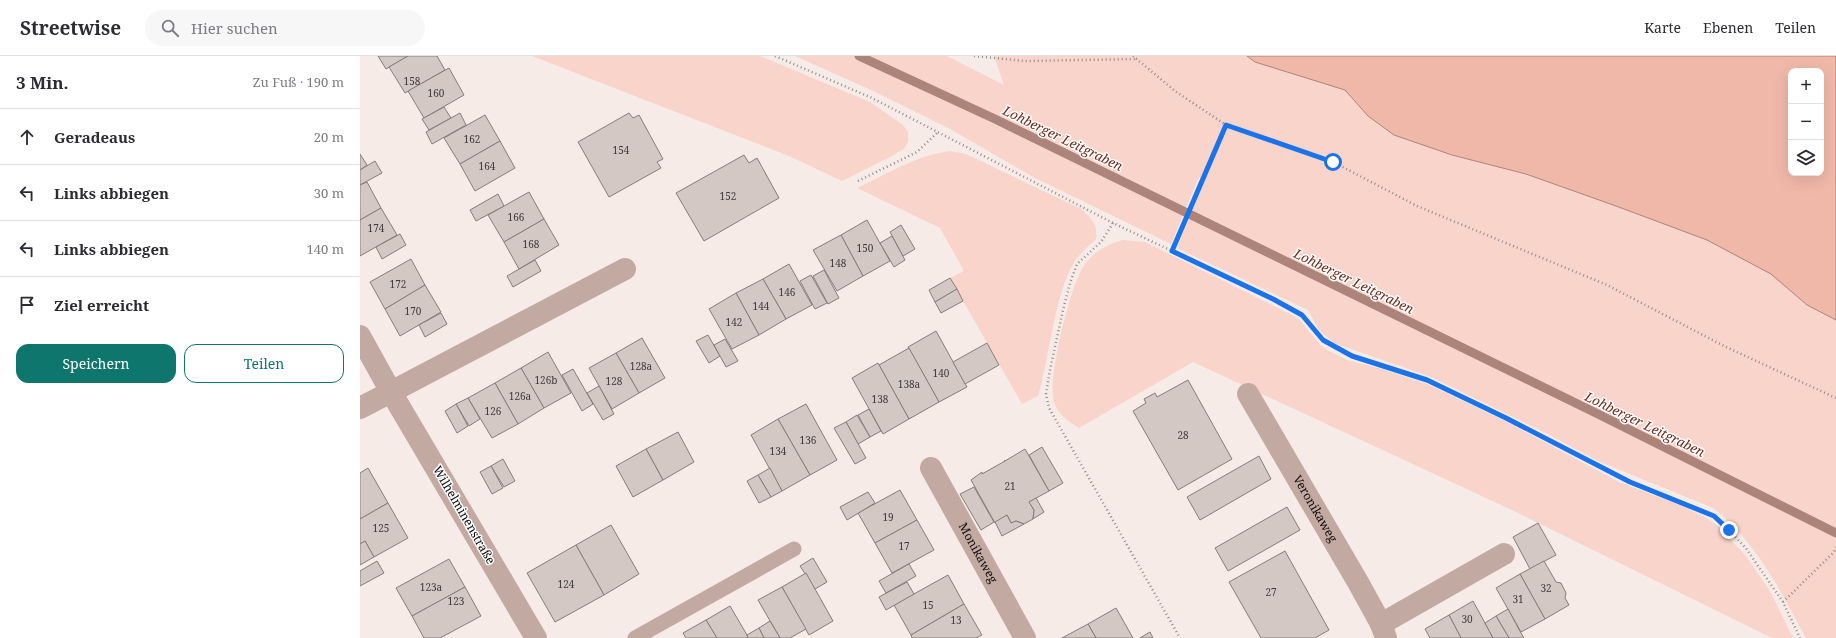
<!DOCTYPE html>
<html lang="de">
<head>
<meta charset="utf-8">
<style>
	body { margin:0; font-family:"Noto Serif",serif; background:#f7f7f7; color:#2b2b33 }
	.controls { position:absolute; right:12px; top:12px; display:grid; overflow:hidden; border-radius:8px; box-shadow:0 4px 16px #0002 }
	.controls button { width:36px; height:36px; display:grid; place-items:center; padding:0; border:0; border-bottom:1px solid #e1e1e2; background:#fff; color:#2b2b33; font:20px sans-serif }
	.stop { position:absolute; width:12px; height:12px; margin:-9px; border:3px solid #1a73e8; border-radius:50%; background:#fff }
	.stop.end { background:#1a73e8; border-color:#fff; box-shadow:0 1px 4px #0008 }
	.list { margin:0; padding:0; list-style:none }
	h2 { display:flex; justify-content:space-between; align-items:center; height:52px; margin:0; padding:0 16px; font-size:17px }
	h2 small { font-size:13px; font-weight:400; color:#7c7c81 }
	.list li { display:grid; grid-template-columns:26px 1fr auto; gap:12px; align-items:center; box-sizing:border-box; height:56px; padding:0 16px; border-top:1px solid #e1e1e2 }
	.list b { display:block; font-size:15px; white-space:nowrap }
	.list em { font-size:13px; font-style:normal; color:#7c7c81 }
	.actions { display:flex; gap:8px; padding:12px 16px }
	.actions a { flex:1; padding:9px 0; border:1px solid #0f766e; border-radius:12px; text-align:center; font-size:14px; color:#0f766e }
	.actions .main { background:#0f766e; color:#fff }
	.icon { flex:none; width:22px; height:22px; fill:none; stroke:currentColor; stroke-width:2; stroke-linecap:round; stroke-linejoin:round }
	.map { position:relative; flex:none; width:1476px; height:582px; overflow:hidden }
	header { display:flex; align-items:center; gap:24px; box-sizing:border-box; height:56px; padding:0 20px; background:#fff; border-bottom:1px solid #e1e1e2 }
	header strong { font-size:19px }
	nav { display:flex; gap:22px; margin-inline-start:auto; font-size:14px }
	.search { width:280px; height:36px; background:#f7f7f7; display:flex; align-items:center; gap:10px; box-sizing:border-box; padding:0 14px; border-radius:22px; color:#7c7c81; font-size:15px }
	main { display:flex }
	aside { flex:1; background:#fff }
	.map>svg:first-child { display:block }
	.green { fill:#f9d4ca }
	.water { fill:#f0b8a9; stroke:#ac8479; fill-rule:evenodd }
	.lines { fill:none; stroke-linecap:round; stroke-linejoin:round }
	.stream { stroke:#ac8479; stroke-width:9 }
	.building { fill:#d4c8c4; stroke:#877c79 }
	.path { stroke:#958c8a; stroke-width:2.5; stroke-dasharray:1 3; stroke-linecap:butt }
	.service { stroke:#c2a9a2; stroke-width:15 }
	.minor { stroke:#c2a9a2; stroke-width:22 }
	.route { stroke:#1a73e8; stroke-width:5 }
	.labels { text-anchor:middle; stroke-width:3; stroke-linejoin:round; paint-order:stroke }
	.number-label { font-size:10px; fill:#403a38 }
	.street-label { font-size:12px; fill:#0f0b0a; stroke:#fff }
	.water-label { font-size:13px; font-style:italic; fill:#6d2b1a; stroke:#fff }
</style>
</head>
<body>
<header>
<strong>Streetwise</strong>
<div class="search"><svg class="icon" aria-label="search" viewBox="0 0 24 24"><circle cx="10" cy="10" r="6"/><path d="M15 15l6 6"/></svg>Hier suchen</div>
<nav><a>Karte</a><a>Ebenen</a><a>Teilen</a></nav>
</header>
<main>
<aside>
<h2>3 Min.<small>Zu Fuß · 190 m</small></h2>
<ul class="list">
<li><svg class="icon" aria-label="ahead" viewBox="0 0 24 24"><path d="M12 20V5M6 11l6-6 6 6"/></svg><div><b>Geradeaus</b></div><em>20 m</em></li>
<li><svg class="icon" aria-label="left" viewBox="0 0 24 24"><path d="M17 20v-9H6M10 6l-5 5 5 5"/></svg><div><b>Links abbiegen</b></div><em>30 m</em></li>
<li><svg class="icon" aria-label="left" viewBox="0 0 24 24"><path d="M17 20v-9H6M10 6l-5 5 5 5"/></svg><div><b>Links abbiegen</b></div><em>140 m</em></li>
<li><svg class="icon" aria-label="arrive" viewBox="0 0 24 24"><path d="M6 21V4h12l-3 4 3 4H6"/></svg><div><b>Ziel erreicht</b></div></li>
</ul>
<div class="actions"><a class="main">Speichern</a><a>Teilen</a></div>
</aside>
<div class="map">
<svg width="1476" height="582" viewBox="0 0 1476 582">
	<rect width="100%" height="100%" fill="#f7ebe8"/>
	<!-- green -->
	<g class="green">
		<path d="M172,0H400L510,46L543,69L548,76V85L545,92L532,100L482,125L429,100Z"/>
		<path d="M435,0H587L644,29L634,0H887L895,6L985,34L1008,60L1092,99L1166,118L1256,150L1347,184L1411,218L1447,249L1476,264V582H1446C1421,536 1396,485 1353,452L1240,406L1180,374L1071,321L974,287L959,274L948,254L817,192L845,124L839,121L811,188L675,122L590,73L511,34Z"/>
		<path d="M590,95L606,98L721,153C731,162 738,168 736,183C729,190 720,197 715,205C694,238 690,300 678,340L662,348L590,222L604,215L580,172L497,132C527,118 557,99 590,95Z"/>
		<path d="M763,184L785,186L928,257L939,263L960,289L969,295L987,304L1022,313L1067,328L1143,364L1257,425L1322,450L1346,462L1358,470L1386,500L1410,535L1433,582H1412L1154,455L833,306L719,372C708,365 698,359 694,346C687,323 710,232 723,211C732,197 747,188 763,184Z"/>
	</g>
	<!-- water -->
	<path class="water" d="M887,0H1476V264L1447,249L1411,218L1347,184L1256,150L1166,118L1092,99L1034,79L1008,60L985,34L895,6ZM1431,15H1461V117H1431Z"/>
	<g class="lines">
		<!-- stream -->
		<path class="stream" d="M499,0L635,63L1238,358L1476,477"/>
	</g>
	<!-- building -->
	<g class="building">
		<path d="M18,0H48L26,13Z"/>
		<path d="M48,0H77L85,14L45,37L29,11Z"/>
		<path d="M89,12L104,39L64,62L48,35Z"/>
		<path d="M84,51L91,62L69,74L62,63Z"/>
		<path d="M100,57L106,69L72,88L66,76Z"/>
		<path d="M269,57L273,62L279,59L303,103L297,106L301,112L249,141L218,86Z"/>
		<path d="M125,59L140,85L100,108L84,82Z"/>
		<path d="M140,85L155,112L115,135L100,108Z"/>
		<path d="M0,98L7,109L0,114Z"/>
		<path d="M384,99L389,107L397,102L419,142L344,185L316,137Z"/>
		<path d="M15,105L22,117L0,129V114Z"/>
		<path d="M7,126L21,152L0,164V129Z"/>
		<path d="M169,136L184,163L144,186L128,159Z"/>
		<path d="M138,138L144,150L116,165L110,154Z"/>
		<path d="M21,152L37,179L0,200V164Z"/>
		<path d="M184,163L199,189L159,213L144,186Z"/>
		<path d="M507,164L530,205L503,220L481,179Z"/>
		<path d="M541,169L555,193L543,200L530,176Z"/>
		<path d="M40,178L46,189L22,203L16,191Z"/>
		<path d="M481,179L503,220L477,235L453,194Z"/>
		<path d="M532,180L545,204L534,211L520,187Z"/>
		<path d="M51,203L65,229L25,253L10,226Z"/>
		<path d="M175,204L181,215L153,231L147,220Z"/>
		<path d="M429,208L452,249L426,263L403,223Z"/>
		<path d="M464,214L479,242L468,248L453,220Z"/>
		<path d="M451,219L467,247L455,253L440,225Z"/>
		<path d="M590,222L597,233L575,246L569,234Z"/>
		<path d="M403,223L426,263L399,279L376,237Z"/>
		<path d="M65,229L81,256L40,280L25,253Z"/>
		<path d="M597,233L603,245L581,257L575,246Z"/>
		<path d="M376,237L399,279L372,293L349,253Z"/>
		<path d="M81,257L87,268L65,281L59,269Z"/>
		<path d="M576,275L607,331L579,346L548,291Z"/>
		<path d="M348,279L360,300L349,307L336,285Z"/>
		<path d="M282,282L305,322L279,337L256,297Z"/>
		<path d="M365,283L378,305L366,311L354,289Z"/>
		<path d="M627,287L639,309L605,328L593,306Z"/>
		<path d="M549,292L579,346L549,363L519,309Z"/>
		<path d="M188,296L211,337L184,352L161,312Z"/>
		<path d="M256,297L279,337L252,353L229,312Z"/>
		<path d="M518,307L549,363L523,378L492,322Z"/>
		<path d="M161,312L184,352L158,368L135,327Z"/>
		<path d="M213,313L233,348L222,355L202,319Z"/>
		<path d="M828,324L872,403L818,434L773,355L786,347L784,343L795,337L797,341Z"/>
		<path d="M135,327L158,368L132,382L108,342Z"/>
		<path d="M239,330L254,358L243,364L227,337Z"/>
		<path d="M108,342L120,363L109,370L96,348Z"/>
		<path d="M96,348L108,370L97,377L85,355Z"/>
		<path d="M446,348L477,404L450,419L418,363Z"/>
		<path d="M509,353L521,375L510,381L498,359Z"/>
		<path d="M497,359L510,381L498,388L486,366Z"/>
		<path d="M418,363L450,419L422,435L391,379Z"/>
		<path d="M486,366L506,402L495,408L474,372Z"/>
		<path d="M318,376L334,406L303,424L286,393Z"/>
		<path d="M682,391L703,427L689,435L669,399Z"/>
		<path d="M286,393L303,424L273,441L256,410Z"/>
		<path d="M665,393L689,435L669,446L674,454L673,463L664,468L656,465L651,467L647,459L635,467L611,424L622,416V418L645,405L644,404L645,405Z"/>
		<path d="M899,400L911,423L840,464L827,441Z"/>
		<path d="M143,403L155,425L144,431L131,410Z"/>
		<path d="M131,410L143,432L132,438L120,416Z"/>
		<path d="M8,412L28,447L0,463V417Z"/>
		<path d="M410,412L422,435L411,441L398,419Z"/>
		<path d="M398,419L411,441L399,447L387,425Z"/>
		<path d="M614,431L634,466L621,474L600,438Z"/>
		<path d="M540,434L557,464L515,487L498,457Z"/>
		<path d="M508,436L515,447L487,464L480,451Z"/>
		<path d="M676,442L684,456L673,463L674,454L669,446Z"/>
		<path d="M28,447L48,482L14,501L5,485L0,488V463Z"/>
		<path d="M927,451L940,474L868,515L855,492Z"/>
		<path d="M647,459L651,467L656,465L664,468L642,480L635,466Z"/>
		<path d="M557,464L574,494L532,517L515,487Z"/>
		<path d="M1178,467L1196,499L1170,513L1153,481Z"/>
		<path d="M251,469L279,518L244,539L216,489Z"/>
		<path d="M5,485L14,501L0,509V488Z"/>
		<path d="M216,489L244,539L195,566L167,517Z"/>
		<path d="M925,495L969,574L955,582H901L869,526Z"/>
		<path d="M453,502L467,526L455,533L440,510Z"/>
		<path d="M89,503L105,531L52,560L36,532Z"/>
		<path d="M17,505L24,517L0,530V515Z"/>
		<path d="M1184,505L1196,526L1201,527L1206,537L1205,542L1209,549L1185,563L1160,518Z"/>
		<path d="M549,508L556,520L526,537L519,525Z"/>
		<path d="M446,517L473,565L449,579L422,531Z"/>
		<path d="M1160,518L1185,563L1161,576L1136,532Z"/>
		<path d="M588,519L604,548L551,579L534,549Z"/>
		<path d="M547,526L554,538L526,554L519,541Z"/>
		<path d="M105,531L121,560L80,582H64L52,560Z"/>
		<path d="M422,531L446,573L430,582H420L398,544Z"/>
		<path d="M1113,545L1125,567L1133,582H1101L1089,559Z"/>
		<path d="M604,548L622,579L616,582H552L551,579Z"/>
		<path d="M370,550L387,579L388,582H357L346,564Z"/>
		<path d="M756,552L773,582H736L728,568Z"/>
		<path d="M1148,553L1161,577L1164,582H1149L1136,560Z"/>
		<path d="M1089,559L1101,582H1070L1065,573Z"/>
		<path d="M1136,560L1149,582H1133L1125,567Z"/>
		<path d="M346,564L357,582H326L323,577Z"/>
		<path d="M410,565L420,582H404L399,572Z"/>
		<path d="M728,568L736,582H702Z"/>
		<path d="M399,572L404,582H388L387,579Z"/>
		<path d="M790,576L793,582H780Z"/>
	</g>
	<g class="lines">
		<!-- path -->
		<g class="path">
			<path d="M415,0L512,42L753,167L913,243L942,259L963,284L992,300L1067,324L1147,362L1270,426L1354,459L1385,491L1423,546L1440,582"/>
			<path d="M614,0L665,5L777,3"/>
			<path d="M773,0L815,35L866,69L973,106L1057,150L1247,229L1364,290L1476,342"/>
			<path d="M498,125L557,96L578,76"/>
			<path d="M753,167L741,186L717,208L710,227L703,254L690,314L686,338L689,352L820,582"/>
			<path d="M812,195L866,69"/>
			<path d="M1423,546L1474,496L1476,491"/>
		</g>
		<!-- service -->
		<path class="service" d="M275,582L434,493"/>
		<!-- minor -->
		<g class="minor">
			<path d="M0,280L31,336L0,352"/>
			<path id="s1" d="M888,338L999,528L1021,568L1026,582"/>
			<path id="s2" d="M571,412L665,582"/>
			<path d="M1021,568L1144,498"/>
			<path d="M176,582L31,336L265,213"/>
		</g>
	</g>
	<g class="lines">
		<!-- route -->
		<path class="route" d="M973,106L866,69L812,195L913,243L942,259L963,284L992,300L1067,324L1146,362L1270,426L1354,460L1369,474"/>
	</g>
	<g class="labels">
		<!-- number labels -->
		<g class="number-label">
			<text x="52" y="29">158</text>
			<text x="76" y="41">160</text>
			<text x="112" y="87">162</text>
			<text x="261" y="98">154</text>
			<text x="127" y="114">164</text>
			<text x="368" y="144">152</text>
			<text x="156" y="165">166</text>
			<text x="16" y="176">174</text>
			<text x="171" y="192">168</text>
			<text x="505" y="196">150</text>
			<text x="478" y="211">148</text>
			<text x="38" y="232">172</text>
			<text x="427" y="240">146</text>
			<text x="401" y="254">144</text>
			<text x="53" y="259">170</text>
			<text x="374" y="270">142</text>
			<text x="281" y="314">128a</text>
			<text x="581" y="321">140</text>
			<text x="186" y="328">126b</text>
			<text x="254" y="329">128</text>
			<text x="549" y="332">138a</text>
			<text x="160" y="344">126a</text>
			<text x="520" y="347">138</text>
			<text x="133" y="359">126</text>
			<text x="823" y="383">28</text>
			<text x="448" y="388">136</text>
			<text x="418" y="399">134</text>
			<text x="650" y="434">21</text>
			<text x="528" y="465">19</text>
			<text x="21" y="476">125</text>
			<text x="544" y="494">17</text>
			<text x="206" y="532">124</text>
			<text x="71" y="535">123a</text>
			<text x="1186" y="536">32</text>
			<text x="911" y="540">27</text>
			<text x="1158" y="547">31</text>
			<text x="96" y="549">123</text>
			<text x="568" y="553">15</text>
			<text x="1107" y="567">30</text>
			<text x="596" y="568">13</text>
		</g>
		<!-- street labels -->
		<g class="street-label">
			<text dy="4" stroke="none"><textPath href="#s1" startOffset="133">Veronikaweg</textPath></text>
			<text transform="translate(104 459) rotate(60)" y="4">Wilhelminenstraße</text>
			<text dy="4" stroke="none"><textPath href="#s2" startOffset="97">Monikaweg</textPath></text>
		</g>
		<!-- water labels -->
		<g class="water-label">
			<text transform="translate(703 82) rotate(26)" y="5">Lohberger Leitgraben</text>
			<text transform="translate(994 225) rotate(26)" y="5">Lohberger Leitgraben</text>
			<text transform="translate(1285 368) rotate(26)" y="5">Lohberger Leitgraben</text>
		</g>
	</g>
</svg>
<div class="controls">
<button>+</button>
<button>−</button>
<button><svg class="icon" aria-label="layers" viewBox="0 0 24 24"><path d="M12 4l9 5-9 5-9-5zM3 14l9 5 9-5"/></svg></button>
</div>
<div class="stop" style="left:973px;top:106px"></div>
<div class="stop end" style="left:1369px;top:474px"></div>
</div>
</main>
</body>
</html>
